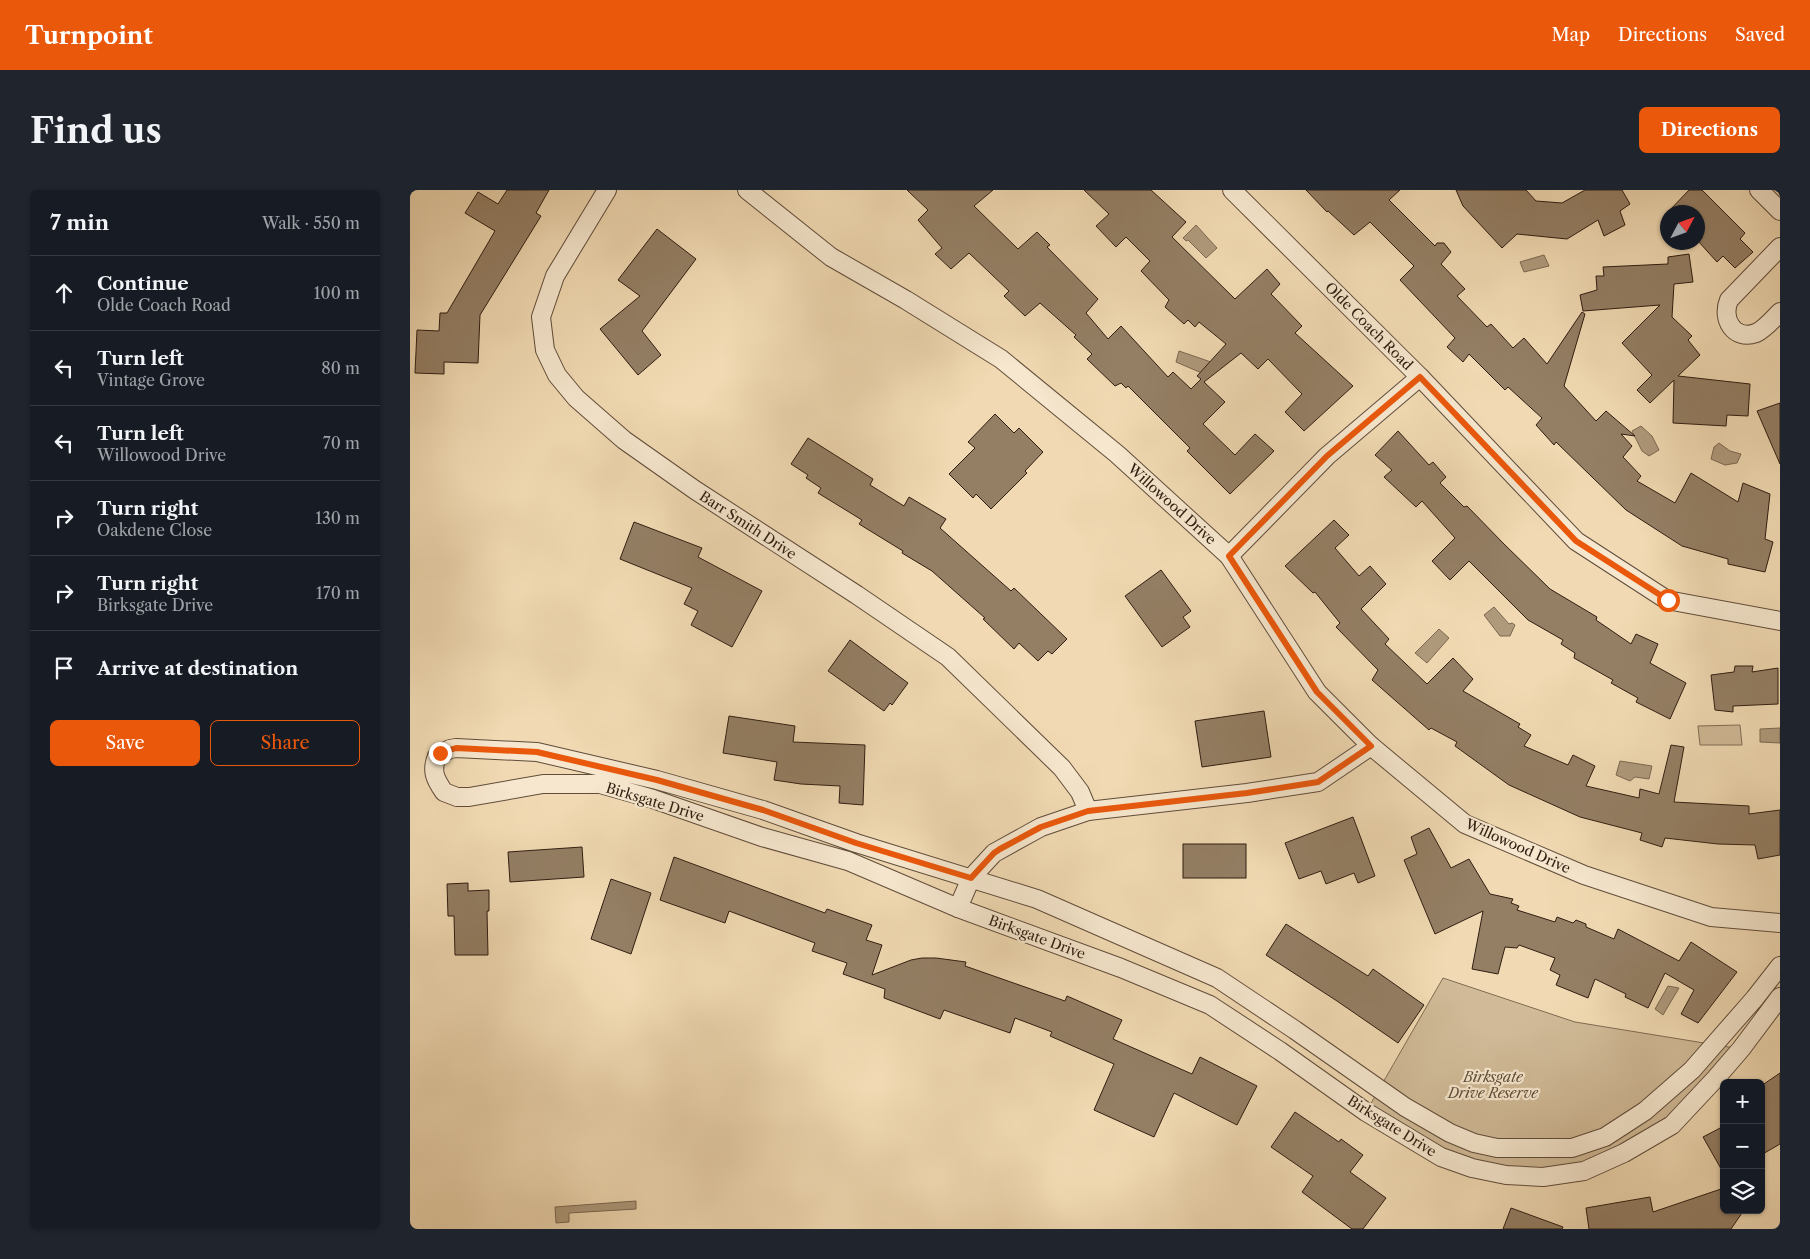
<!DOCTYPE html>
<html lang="en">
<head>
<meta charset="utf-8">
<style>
	body { margin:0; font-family:"Libre Caslon Text",serif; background:#20242c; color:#f1f3f6 }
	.controls { position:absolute; right:15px; bottom:15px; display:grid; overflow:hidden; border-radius:8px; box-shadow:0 1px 4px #0004 }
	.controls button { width:45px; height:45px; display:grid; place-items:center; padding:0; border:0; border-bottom:1px solid #363941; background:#171b24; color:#f1f3f6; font:25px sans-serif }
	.compass { position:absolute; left:1250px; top:15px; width:45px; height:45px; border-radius:50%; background:#171b24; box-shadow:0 1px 4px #0004; rotate:49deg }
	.stop { position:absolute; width:15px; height:15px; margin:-11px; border:4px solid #ea580c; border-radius:50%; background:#fff }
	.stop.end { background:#ea580c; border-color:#fff; box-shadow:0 1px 5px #0008 }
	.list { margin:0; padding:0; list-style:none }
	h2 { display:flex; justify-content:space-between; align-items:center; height:65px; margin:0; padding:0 20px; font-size:21px }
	h2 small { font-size:16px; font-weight:400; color:#9ea1a6 }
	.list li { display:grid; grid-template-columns:32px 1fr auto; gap:15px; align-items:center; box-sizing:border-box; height:75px; padding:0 20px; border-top:1px solid #363941 }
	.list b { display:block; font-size:19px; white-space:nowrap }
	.list p { margin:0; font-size:16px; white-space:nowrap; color:#9ea1a6 }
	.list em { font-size:16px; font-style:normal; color:#9ea1a6 }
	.actions { display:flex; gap:10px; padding:15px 20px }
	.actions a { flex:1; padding:11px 0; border:1px solid #ea580c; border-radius:8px; text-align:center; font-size:18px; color:#ea580c }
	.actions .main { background:#ea580c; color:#fff }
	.icon { flex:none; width:28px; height:28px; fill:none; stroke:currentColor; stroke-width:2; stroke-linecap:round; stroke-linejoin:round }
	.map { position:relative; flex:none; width:1370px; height:1039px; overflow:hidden; border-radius:8px }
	header { display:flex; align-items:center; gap:30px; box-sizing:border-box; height:70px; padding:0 25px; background:#ea580c; color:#fff }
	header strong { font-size:24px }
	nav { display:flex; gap:28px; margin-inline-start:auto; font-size:18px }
	.intro { display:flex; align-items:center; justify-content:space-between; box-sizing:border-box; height:120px; padding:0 30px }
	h1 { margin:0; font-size:35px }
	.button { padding:12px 22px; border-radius:8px; background:#ea580c; color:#fff; font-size:18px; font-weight:700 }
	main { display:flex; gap:30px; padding:0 30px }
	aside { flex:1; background:#171b24; border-radius:8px; box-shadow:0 1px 4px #0004 }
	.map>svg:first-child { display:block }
	.green { fill:#d0ba97; stroke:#806c54 }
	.water { fill:#af9a7c; stroke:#7c6851 }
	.building { fill:#947f65; stroke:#2f1d11 }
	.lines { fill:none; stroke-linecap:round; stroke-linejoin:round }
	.minor-casing { stroke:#604c3a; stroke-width:20 }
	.minor { stroke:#f6e7ce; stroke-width:18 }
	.route { stroke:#ea580c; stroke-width:6 }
	.labels { text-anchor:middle; stroke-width:4.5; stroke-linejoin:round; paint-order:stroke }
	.street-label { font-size:14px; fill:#2f1d11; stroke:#f6e7ce }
	.park-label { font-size:14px; font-style:italic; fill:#5f4c39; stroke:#f6e7ce }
</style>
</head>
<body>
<header>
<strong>Turnpoint</strong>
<nav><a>Map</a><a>Directions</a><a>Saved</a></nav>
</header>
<div class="intro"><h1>Find us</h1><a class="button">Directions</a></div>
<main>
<aside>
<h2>7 min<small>Walk · 550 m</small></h2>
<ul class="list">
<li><svg class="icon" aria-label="ahead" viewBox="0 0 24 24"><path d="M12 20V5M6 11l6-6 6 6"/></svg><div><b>Continue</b><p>Olde Coach Road</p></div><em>100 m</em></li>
<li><svg class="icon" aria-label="left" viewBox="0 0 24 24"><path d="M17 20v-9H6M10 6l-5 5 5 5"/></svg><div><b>Turn left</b><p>Vintage Grove</p></div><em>80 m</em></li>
<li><svg class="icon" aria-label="left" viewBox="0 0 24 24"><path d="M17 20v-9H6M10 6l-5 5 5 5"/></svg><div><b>Turn left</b><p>Willowood Drive</p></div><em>70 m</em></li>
<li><svg class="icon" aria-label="right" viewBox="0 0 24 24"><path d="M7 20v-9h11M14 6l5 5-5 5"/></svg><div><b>Turn right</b><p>Oakdene Close</p></div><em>130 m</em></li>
<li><svg class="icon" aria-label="right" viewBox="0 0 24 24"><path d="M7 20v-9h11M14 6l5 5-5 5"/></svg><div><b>Turn right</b><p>Birksgate Drive</p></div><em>170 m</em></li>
<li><svg class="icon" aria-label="arrive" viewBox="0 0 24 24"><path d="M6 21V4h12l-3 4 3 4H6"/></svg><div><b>Arrive at destination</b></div></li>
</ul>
<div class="actions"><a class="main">Save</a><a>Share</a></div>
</aside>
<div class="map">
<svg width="1370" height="1039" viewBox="0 0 1370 1039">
	<rect width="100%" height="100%" fill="#f1dab3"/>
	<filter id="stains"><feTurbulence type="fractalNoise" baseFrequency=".004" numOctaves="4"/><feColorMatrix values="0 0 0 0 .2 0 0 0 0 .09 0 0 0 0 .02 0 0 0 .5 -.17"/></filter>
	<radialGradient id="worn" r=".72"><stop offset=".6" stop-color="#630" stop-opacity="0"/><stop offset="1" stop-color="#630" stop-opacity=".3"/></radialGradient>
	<!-- green -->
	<g class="green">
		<path d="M1330,535L1332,555H1290L1288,536Z"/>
		<path d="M1033,788L1165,832L1331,859L1262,935L1174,981L1062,978L956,922Z"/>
	</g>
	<!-- water -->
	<g class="water">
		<path d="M786,35L807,58L796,68L778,50L776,51L773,48Z"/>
		<path d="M1134,65L1139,76L1114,82L1110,72Z"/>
		<path d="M769,161L801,172L794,184L766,172Z"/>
		<path d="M1231,236L1242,246L1249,260L1239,266L1232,261L1222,241Z"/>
		<path d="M1309,253L1320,261L1331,264L1327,273L1315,275L1301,269L1304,257Z"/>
		<path d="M1084,417L1099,434L1102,433L1105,435L1100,446H1090L1074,425Z"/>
		<path d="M1029,439L1039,448L1017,473L1005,463Z"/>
		<path d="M1370,538V553L1350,552V539Z"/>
		<path d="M1210,571L1242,576L1239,589L1225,587L1220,591L1206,585Z"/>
		<path d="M1258,796L1269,798L1253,825L1245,819Z"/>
		<path d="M226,1011V1019L159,1023V1032L146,1033L145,1017Z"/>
	</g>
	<!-- building -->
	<g class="building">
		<path d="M97,0H139L126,23L131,26L70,125L68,173L34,172V184L5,183L7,140L29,141L30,123H37L85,41L55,23L68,2L88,14Z"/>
		<path d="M497,0H583L564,16L608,59L627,42L640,55L637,57L688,109L676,123L698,149L711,136L758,187L763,182L781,199L791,189L787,186L816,154L789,132L785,137L778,130L774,134L755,117L759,110L731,81L740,71L716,47L706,57L686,36L699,24L674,0H741L776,32L762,47L825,109L857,79L870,94L861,104L892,136L885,143L943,196L894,241L875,222L892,204L858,169L848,179L831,163L794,192L815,212L793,234L825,265L845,244L864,261L820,304L777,261L780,258L718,196L716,198L711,193L705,196L677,169L682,164L664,147L666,145L630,113L615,126L594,106L599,101L559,63L541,79L525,64L532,58L508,30L518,20Z"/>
		<path d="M896,0H990L979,10L1025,56L1027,53H1034L1041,62L1031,74L1055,99L1047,106L1077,137L1081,134L1103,158L1114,148L1137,174L1172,122L1175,124L1154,196L1186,231L1196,221L1225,246L1211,244L1222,256L1213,267L1231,286L1227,291L1265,313L1281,283L1328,312L1333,293L1360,304L1355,349L1363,352L1355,382L1318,374V369L1272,356L1216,320L1146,252L1144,255L1126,235L1132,228L1098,197L1095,200L1059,164L1053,172L1037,157L1045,148L990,90L1004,76L960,32L944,45L918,21L917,22Z"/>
		<path d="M1046,0H1116L1126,11L1152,13L1175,0H1212L1220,14L1210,21L1215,35L1194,46L1188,30L1157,49L1107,44L1092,58L1053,16Z"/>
		<path d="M1279,0H1292L1335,43L1330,49L1343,62L1325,78L1313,66L1307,72L1288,51V22H1258Z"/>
		<path d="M247,39L286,69L232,141L251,165L228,185L190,139L230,106L208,90Z"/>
		<path d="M1279,64L1283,92L1264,94L1262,127L1282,146L1278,150L1290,165L1268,186L1340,194L1338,226L1317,225L1316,236L1263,233L1264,190L1240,213L1227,200L1242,185L1212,153L1250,115L1173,121L1170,105L1187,100L1186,86H1194L1193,77L1258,74V67Z"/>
		<path d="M1370,213V274L1347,221Z"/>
		<path d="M585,224L604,243L609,238L633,262L615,281L617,283L581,319L566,304L563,308L539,284L565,258L558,252Z"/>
		<path d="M988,241L1019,275L1023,272L1036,287L1030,293L1054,317L1057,316L1093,353L1140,399L1187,427L1186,430L1221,454L1226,444L1248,454L1240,473L1276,493L1260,529L1226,512L1228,508L1201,493L1203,490L1164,468L1165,463L1151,454L1153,450L1118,430L1059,371L1040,390L1022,371L1045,348L1012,311L1006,317L974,287L982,280L965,265Z"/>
		<path d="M398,248L463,289L460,295L494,316L499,307L536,329L530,338L601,401L604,398L657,449L642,464L638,461L628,471L609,453L604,459L573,429L575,428L522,381L492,363L493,361L449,334L452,330L408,303L411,298L396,288L398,285L381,274Z"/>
		<path d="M924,330L939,345L925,358L949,386L960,376L976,394L951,419L979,449L975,454L1017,494L1043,468L1063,489L1053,501L1110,534L1108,537L1121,545L1114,556L1158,575L1163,565L1185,576L1176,596L1229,608L1230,599L1249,604L1261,555L1274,557L1264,612L1339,616V624L1370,620V665L1348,669L1345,655L1308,654L1255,648L1252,657L1230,650L1232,643L1170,627L1099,595L1045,556L1047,552L1021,538L1019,540L962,490L968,480L926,437L930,433L905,402L903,403L875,376Z"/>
		<path d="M224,332L292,358L288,367L352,401L322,457L281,435L288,421L274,414L282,398L210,369Z"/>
		<path d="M751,380L781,421L773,427L780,437L752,457L715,406Z"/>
		<path d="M440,450L498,493L482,515L480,513L474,521L418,481Z"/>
		<path d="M1325,476H1343L1342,482L1368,478V514L1323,516V522L1305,520L1301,485L1324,482Z"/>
		<path d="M854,521L861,567L792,577L785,531Z"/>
		<path d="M319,526L385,536L383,552L455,555L453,615L429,613L430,596L391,594L364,590L367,572L313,563Z"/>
		<path d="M943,627L965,686L948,693L944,683L916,694L911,681L889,689L875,653Z"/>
		<path d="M1019,638L1041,678L1059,669L1080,704L1103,709L1101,713L1109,716L1107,720L1145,732L1147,727L1163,733L1166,730L1176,734V737L1204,749L1208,739L1269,771L1281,752L1327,782L1288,833L1271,824L1284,800L1255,783L1238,818L1215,807L1216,804L1185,789L1178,808L1146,795L1150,785L1140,780L1145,768L1109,755L1107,758L1095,757L1088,784L1062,779L1073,721L1025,744L994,670L1007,664L1001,647Z"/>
		<rect x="773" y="654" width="63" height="34"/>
		<path d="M172,657L174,687L100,692L98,662Z"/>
		<path d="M264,667L415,723L417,719L462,735L456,750L472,755L462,785L501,770L512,768H526L556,772L555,776L655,811L657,806L712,830L703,849L782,884L790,867L847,896L827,935L764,903L744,947L684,920L704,874L640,846L642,842L605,828L600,843L534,820L530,829L474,808L475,799L433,784L437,773L402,761L405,753L319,721L315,733L250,710Z"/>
		<path d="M201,689L241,703L221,764L181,749Z"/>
		<path d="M58,693V701L79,700V721H77L78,765H45L44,726H38L37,694Z"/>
		<path d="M876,734L958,786L963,779L1014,815L988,853L927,811L856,765Z"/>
		<path d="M1370,883V954L1351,965V896Z"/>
		<path d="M885,922L929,952L931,949L953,965L940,982L976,1008L953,1039H942L892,1002L903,986L861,957Z"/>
		<path d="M1314,936V984L1293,947Z"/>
		<path d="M1314,998V1020H1334L1321,1039H1179L1176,1018L1240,1007L1243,1022Z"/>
		<path d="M1101,1018L1153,1037L1152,1039H1093Z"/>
	</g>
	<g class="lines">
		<defs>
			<g id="minor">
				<path d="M197,0L145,86L131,127L135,160L147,185L166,208L214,250L285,300L447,405L538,467L652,578L670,602L678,621"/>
				<path d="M337,0L421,67L496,110L591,169L707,264L819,366L907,502L961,556L1055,634L1174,685L1301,727L1370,733"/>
				<path d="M822,0L1010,187L1166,351L1257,410L1370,431"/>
				<path d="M1349,0L1370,21"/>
				<path d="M1370,57L1319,110C1311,129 1324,151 1346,143C1355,139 1363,129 1370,122"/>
				<path d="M819,366L917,266L1010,187"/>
				<path d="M548,718L561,688L584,663L631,637L678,621L837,603L908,592L961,556"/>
				<path d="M1370,776L1345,808L1282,880L1235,921L1195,947L1162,958H1087L1064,953L1040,943L995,917L885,840L807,788L627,709L446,653L353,620L247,590L127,562L46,558L40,559L27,566C21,581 25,589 34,602L47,607H59L133,594H190L243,609L352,647L438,671L548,718L711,778L800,815L870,861L956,922L1031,967L1062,978L1096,985L1133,987L1174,981L1214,963L1262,935L1306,888L1331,859L1370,807"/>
			</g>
		</defs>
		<!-- minor casing -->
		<use href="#minor" class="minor-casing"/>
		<!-- minor -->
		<use href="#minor" class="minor"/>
	</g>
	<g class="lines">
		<!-- route -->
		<path class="route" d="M30,563L46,558L127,562L247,590L353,620L446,653L561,688L584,663L590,659L631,637L678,621L837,603L908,592L961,556L907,502L819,366L917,266L1010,187L1166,351L1258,410"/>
	</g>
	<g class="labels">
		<!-- street labels -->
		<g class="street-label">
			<text transform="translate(959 136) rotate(45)" y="5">Olde Coach Road</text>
			<text transform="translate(762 314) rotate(42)" y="5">Willowood Drive</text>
			<text transform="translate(338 335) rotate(33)" y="5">Barr Smith Drive</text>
			<text transform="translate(245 612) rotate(17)" y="5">Birksgate Drive</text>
			<text transform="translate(1108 656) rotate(24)" y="5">Willowood Drive</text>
			<text transform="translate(627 747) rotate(20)" y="5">Birksgate Drive</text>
			<text transform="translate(982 936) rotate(32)" y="5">Birksgate Drive</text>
		</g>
		<!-- park labels -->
		<g class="park-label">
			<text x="1083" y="892">Birksgate<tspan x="1083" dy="16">Drive Reserve</tspan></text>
		</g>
	</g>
	<rect width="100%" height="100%" filter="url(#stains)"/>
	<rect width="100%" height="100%" fill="url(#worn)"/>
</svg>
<div class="controls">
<button>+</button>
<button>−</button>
<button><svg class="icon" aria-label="layers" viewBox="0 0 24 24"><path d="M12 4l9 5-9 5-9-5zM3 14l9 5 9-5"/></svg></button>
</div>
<svg class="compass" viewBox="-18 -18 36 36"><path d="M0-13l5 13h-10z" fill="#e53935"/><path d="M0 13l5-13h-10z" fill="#9ea1a6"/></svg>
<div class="stop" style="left:1258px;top:410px"></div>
<div class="stop end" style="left:30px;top:563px"></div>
</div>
</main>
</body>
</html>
